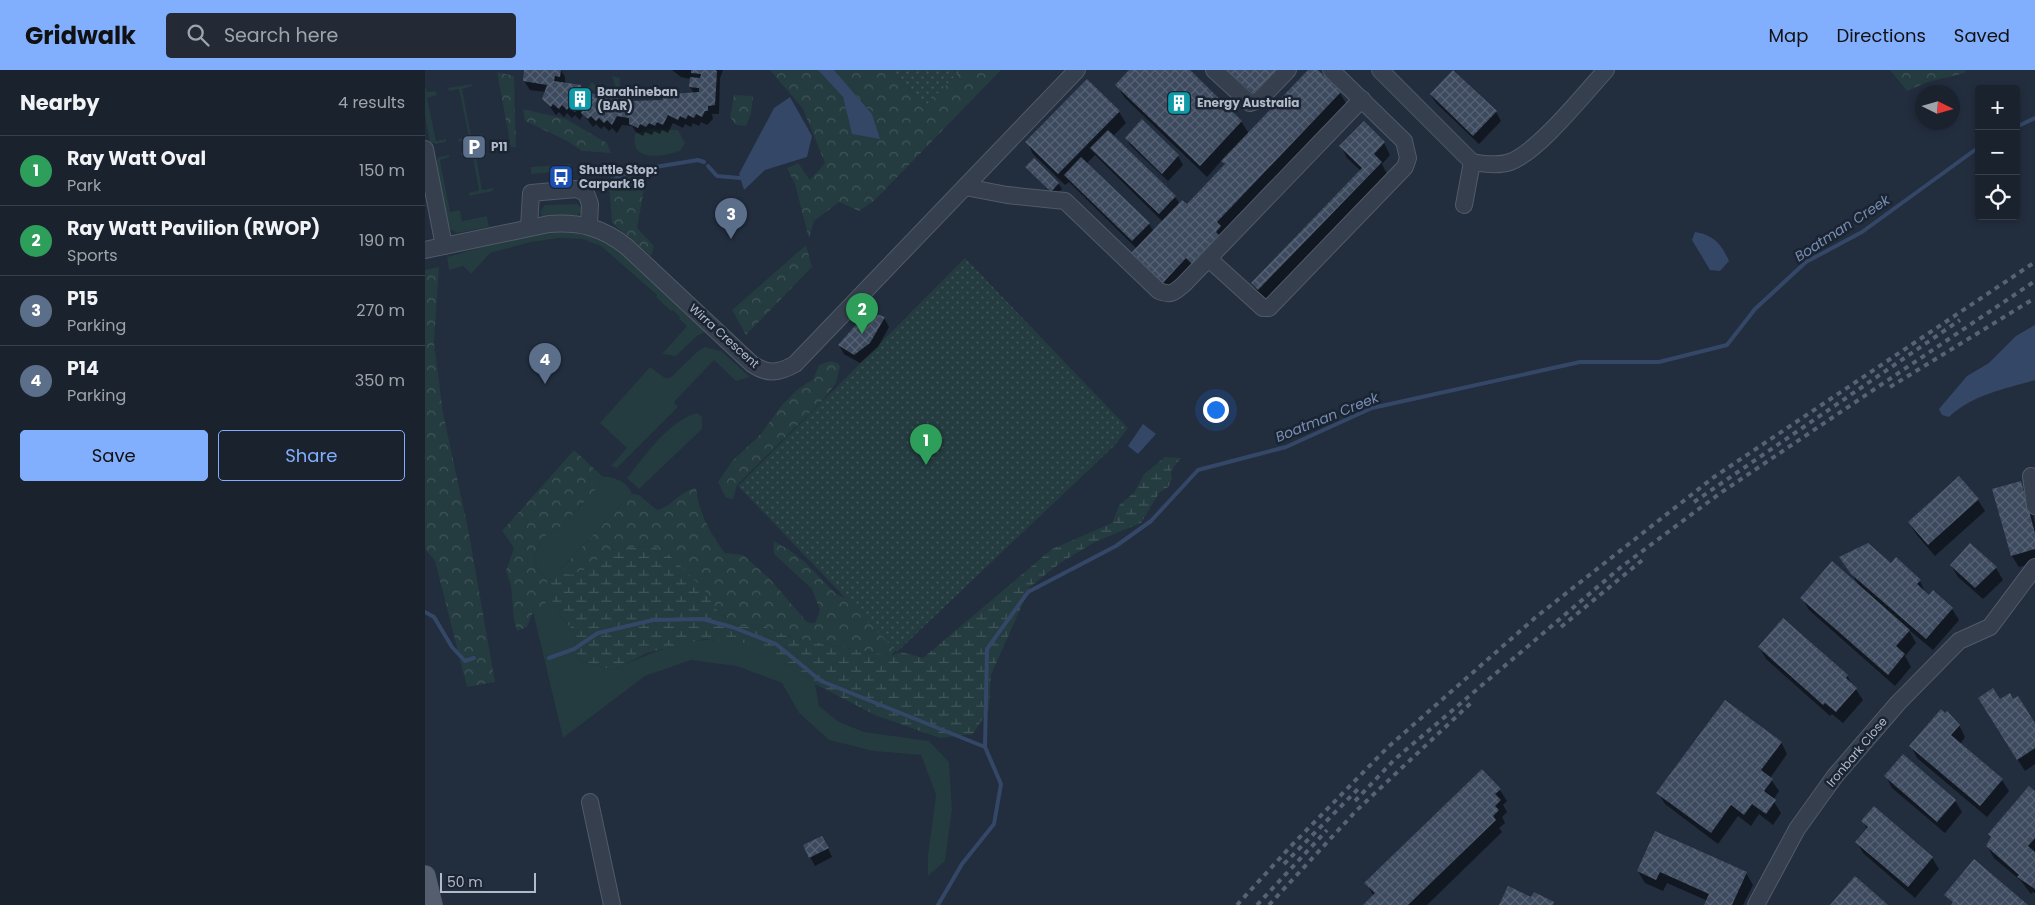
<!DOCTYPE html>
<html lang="en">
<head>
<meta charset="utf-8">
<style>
	body { margin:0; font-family:Poppins,sans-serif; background:#232a36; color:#f1f3f6 }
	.controls { position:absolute; right:15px; top:15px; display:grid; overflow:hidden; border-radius:5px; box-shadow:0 2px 8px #0003 }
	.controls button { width:45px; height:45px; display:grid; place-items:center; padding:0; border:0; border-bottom:1px solid #383f4a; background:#1a222e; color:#f1f3f6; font:25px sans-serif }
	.compass { position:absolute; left:1490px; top:15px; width:45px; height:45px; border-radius:50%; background:#1a222e; box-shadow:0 2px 8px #0003; rotate:95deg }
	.scale { position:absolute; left:15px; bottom:12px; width:96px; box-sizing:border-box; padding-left:5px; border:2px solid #b1bac9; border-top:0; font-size:14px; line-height:18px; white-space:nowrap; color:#b1bac9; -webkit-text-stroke:4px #1b2432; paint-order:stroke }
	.you { position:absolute; left:790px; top:339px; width:18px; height:18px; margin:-12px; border:4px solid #fff; border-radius:50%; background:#1a73e8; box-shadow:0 0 0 8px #1a73e833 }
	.badge { display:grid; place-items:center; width:32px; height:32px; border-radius:50%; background:#82aefe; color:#fff; font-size:16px; font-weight:700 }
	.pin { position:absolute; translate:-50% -41px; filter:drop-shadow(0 1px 2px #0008) }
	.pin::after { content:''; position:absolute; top:26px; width:18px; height:15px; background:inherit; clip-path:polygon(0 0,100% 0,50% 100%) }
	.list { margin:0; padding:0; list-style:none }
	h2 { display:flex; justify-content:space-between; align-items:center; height:65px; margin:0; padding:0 20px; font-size:21px }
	h2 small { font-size:16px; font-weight:400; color:#9fa4aa }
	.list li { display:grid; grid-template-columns:32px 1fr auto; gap:15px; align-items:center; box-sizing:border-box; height:70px; padding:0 20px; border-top:1px solid #383f4a }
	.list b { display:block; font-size:19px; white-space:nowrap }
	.list p { margin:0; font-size:16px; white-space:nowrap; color:#9fa4aa }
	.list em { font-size:16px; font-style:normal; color:#9fa4aa }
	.actions { display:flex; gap:10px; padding:15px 20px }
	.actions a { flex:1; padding:11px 0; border:1px solid #82aefe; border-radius:5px; text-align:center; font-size:18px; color:#82aefe }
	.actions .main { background:#82aefe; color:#111 }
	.icon { flex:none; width:28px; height:28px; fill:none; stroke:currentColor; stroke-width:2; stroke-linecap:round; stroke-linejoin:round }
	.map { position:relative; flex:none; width:1610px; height:835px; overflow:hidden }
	header { display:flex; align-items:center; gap:30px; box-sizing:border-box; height:70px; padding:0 25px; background:#82aefe; color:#111 }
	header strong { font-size:24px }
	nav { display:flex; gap:28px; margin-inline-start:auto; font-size:18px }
	.search { width:350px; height:45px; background:#232a36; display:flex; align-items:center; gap:12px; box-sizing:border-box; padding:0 18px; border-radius:5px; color:#9fa4aa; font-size:19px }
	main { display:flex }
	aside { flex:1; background:#1a222e }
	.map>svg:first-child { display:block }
	.green { fill:#243b3f }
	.forest { fill:url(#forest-crowns) }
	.wetland { fill:url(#wetland-marsh) }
	.park { fill:url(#park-dots) }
	.water { fill:#344766 }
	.shadow { fill:#0007; fill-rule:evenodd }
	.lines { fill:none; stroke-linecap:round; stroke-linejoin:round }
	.stream { stroke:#344766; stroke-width:4 }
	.building { fill:url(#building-cross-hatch) }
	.minor-casing { stroke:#515a68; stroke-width:18 }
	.major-casing { stroke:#3f4856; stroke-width:22 }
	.minor { stroke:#363f4e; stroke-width:16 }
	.major { stroke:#545e6e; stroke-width:21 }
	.rail { stroke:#576375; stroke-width:4; stroke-dasharray:5 5; stroke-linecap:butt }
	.labels { text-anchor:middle; stroke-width:5; stroke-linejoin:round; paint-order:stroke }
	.poi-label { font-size:12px; font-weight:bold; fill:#b1bac9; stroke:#1b2432; text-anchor:start }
	.street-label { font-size:12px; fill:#b1bac9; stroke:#1b2432 }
	.water-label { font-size:14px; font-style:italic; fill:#778eb2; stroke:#1b2432 }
</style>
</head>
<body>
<header>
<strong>Gridwalk</strong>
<div class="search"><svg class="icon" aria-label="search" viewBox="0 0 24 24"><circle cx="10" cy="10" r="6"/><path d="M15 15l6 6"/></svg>Search here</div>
<nav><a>Map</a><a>Directions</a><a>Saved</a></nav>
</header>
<main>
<aside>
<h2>Nearby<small>4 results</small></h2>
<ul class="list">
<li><span class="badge" style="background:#2e9e5b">1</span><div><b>Ray Watt Oval</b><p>Park</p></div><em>150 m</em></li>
<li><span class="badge" style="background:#2e9e5b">2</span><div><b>Ray Watt Pavilion (RWOP)</b><p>Sports</p></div><em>190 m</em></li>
<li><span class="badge" style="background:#5c6f8a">3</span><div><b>P15</b><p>Parking</p></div><em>270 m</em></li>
<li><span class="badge" style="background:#5c6f8a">4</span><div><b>P14</b><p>Parking</p></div><em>350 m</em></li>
</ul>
<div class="actions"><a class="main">Save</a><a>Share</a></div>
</aside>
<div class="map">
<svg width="1610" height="835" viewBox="0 0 1610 835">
	<defs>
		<pattern id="forest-crowns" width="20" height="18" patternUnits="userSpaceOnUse" patternTransform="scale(1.25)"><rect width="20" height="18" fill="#243b3f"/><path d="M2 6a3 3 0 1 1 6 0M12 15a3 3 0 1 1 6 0" fill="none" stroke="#415559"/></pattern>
		<pattern id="wetland-marsh" width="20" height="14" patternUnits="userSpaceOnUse" patternTransform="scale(1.25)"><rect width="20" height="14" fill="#243b3f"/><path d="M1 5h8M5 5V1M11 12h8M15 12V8" fill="none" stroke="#415559"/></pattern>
		<pattern id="park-dots" width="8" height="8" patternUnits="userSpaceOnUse" patternTransform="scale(1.25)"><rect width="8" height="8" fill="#243b3f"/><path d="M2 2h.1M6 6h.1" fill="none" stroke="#415559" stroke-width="1.8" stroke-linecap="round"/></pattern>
		<pattern id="building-cross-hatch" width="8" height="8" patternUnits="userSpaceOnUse" patternTransform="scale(1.25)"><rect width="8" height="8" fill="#3d4a5e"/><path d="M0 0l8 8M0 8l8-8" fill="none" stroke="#576274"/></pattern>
	</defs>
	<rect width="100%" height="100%" fill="#222d3e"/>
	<!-- green -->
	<g class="green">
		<path d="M187,6L195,8L194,26H183L163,18L167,12L177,20L188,19L190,15Z"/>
		<path d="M47,14V16L37,19L46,66L57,64V67L34,72L33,69L44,67L43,62L34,19L24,21L23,18Z"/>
		<path d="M0,15L2,22L11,21L12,25L2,28L11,71L21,69V72L11,74L5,72L0,46Z"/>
		<path d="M224,59L253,60L260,73L255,81C238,86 205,94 210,64Z"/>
		<path d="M60,77V80L50,82L51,87L57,120L68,118V121L44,126V123L54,120L47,83L36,85V82Z"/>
		<path d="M24,85L25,87L15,90L25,142L35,140L37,151L62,146L64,157L32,163L23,158L9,93L14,87Z"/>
		<path d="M146,94V101L106,104V97Z"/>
		<path d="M153,134L158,140L152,145L120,147H117L115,142L120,135Z"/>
		<path d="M144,159L182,169L281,262L272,266L251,286L237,284L262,256L254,249L255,247L248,240L246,241L231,227L232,225L176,176L157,169L134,168L106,172L65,183L46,204L38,196L24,200L22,187L103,164Z"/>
		<path d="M280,277L296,281L325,307L311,311L289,290L249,332L253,337L192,398L186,396L202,378L175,353L225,297L240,308H245L273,281Z"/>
		<path d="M272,343L277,347V359L214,419L202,408C220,386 243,351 272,343Z"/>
		<path d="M177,406C191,408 201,410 207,424L130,505V540L149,561L153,590L189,600C228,581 276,561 321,573C341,578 372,602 390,614L394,636L414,652L439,662L504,671L524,692L527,739L520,791L503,806V785L511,725L496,685L448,681L404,670L374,643L357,613L311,596L266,590L220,606L138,668L108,542L116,539L122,510L114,501L109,489L117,468L138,455L172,418Z"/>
	</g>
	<!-- forest -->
	<g class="forest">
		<path d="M345,0H393L418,27L427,63L447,44L409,0H465L501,35L536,0H576L449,131L434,141L414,132L389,151L384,169L370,114L362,98L373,93L385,110L400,93L378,39Z"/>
		<path d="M1465,0H1541L1540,3L1503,12L1482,21Z"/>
		<path d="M72,2L89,6L91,77H86Z"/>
		<path d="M309,25L328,26L326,44L321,56L311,55L305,47Z"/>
		<path d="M98,39L141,49L182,73L186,83L157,81L142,71L100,51Z"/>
		<path d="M205,96L220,114L212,158L229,176L226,186L187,153L184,113L189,99Z"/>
		<path d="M381,175L387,197L321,265L307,240Z"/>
		<path d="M14,197L9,273L18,343L43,458L70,612L42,617L10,491L0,479V200Z"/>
		<path d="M405,291L413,293L415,297L411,313L398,330L312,415L308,429L301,428L293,412L307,391L336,364L356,336L373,319L388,309L394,295Z"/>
		<path d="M149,380L177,406L172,418L138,455L117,468L109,489L114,501L122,510L123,529L116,539L108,542L102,557L92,561L89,550L86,516L81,501L89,478L77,461Z"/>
		<path d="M271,418C274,443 285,463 300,483L318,485L344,508L382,552L390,553L395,540L387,519L349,484L348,471L363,479L380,492L411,524L434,533L476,574L466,586L368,568L334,554L319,557L308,554L294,543L278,518L227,476L182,480L164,498L146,505L134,501L207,424L214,425L232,440C250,435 251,423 271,418Z"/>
	</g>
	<!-- wetland -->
	<path class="wetland" d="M740,387L756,388L746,401L747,409L743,417L734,423L716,453L670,472L635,493L605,517L566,605L564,639L548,664L515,668L452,646L390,614L361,594L321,573L279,569L222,583L189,600L153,590L149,561L130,540L122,510L134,501L146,505L164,498L181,480L227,476L244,485L278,518L294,543L308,554L319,557L334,554L368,568L466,586L476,582L498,588L627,479L687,453L695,434L709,423L719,404Z"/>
	<!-- park -->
	<g class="park">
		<path d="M465,0H536L501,35Z"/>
		<path d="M540,188L703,358L690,375L472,582L313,416Z"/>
	</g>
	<!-- water -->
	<g class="water">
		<path d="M393,0H409L447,44L455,69L427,64L418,27Z"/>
		<path d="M365,27L387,66L382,87L340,100L319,120L314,104L349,38Z"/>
		<path d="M1270,162C1289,165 1296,174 1304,191L1295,201L1285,200L1267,170Z"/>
		<path d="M1610,255V310C1580,319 1547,325 1524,347L1517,345L1514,339L1542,306L1564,293L1591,266Z"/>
		<path d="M718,354L731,364L713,384L703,376Z"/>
	</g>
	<!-- shadow -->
	<g class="shadow">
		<path d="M101,0H136L140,7V14L155,17L164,25L192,29L194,32L203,27L209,37L269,24L265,17L266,9L256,7L247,0H298L295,8L294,44H287L288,49L282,55L276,52L274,56L268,53L266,57L260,54L258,58L248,53L243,63L237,60L235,64L229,61L227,65L220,62L218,66L211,62L207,56L197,55L192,63L187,58L184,61L179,56L176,59L171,54L168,57L158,44L155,50L150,45L147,48L142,43L139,47L134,42L131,45L119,29L121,22L105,20L99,11Z"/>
		<path d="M706,0H763L816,51L824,64L885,0H889L915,23L922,35L744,225L712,179L644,112L640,115L608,84L602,72L694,42L701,53L688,66L750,127L755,134L762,136L800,96L797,90L782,107L699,27L692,15ZM670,85L738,152L729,162L724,154L662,93Z"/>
		<path d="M801,0H858L835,34Z"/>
		<path d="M1006,25L1071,42L1076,51L1054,74L1011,33Z"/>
		<path d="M717,51L753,86L758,95L743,111L706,76L701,68Z"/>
		<path d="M959,73L965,85L957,94L962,104L840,231L827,214L936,101L922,88L916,76Z"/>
		<path d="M602,97L633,113L637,119L629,126Z"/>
		<path d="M444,242L459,248L464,257L453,277L435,293L419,284L414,275Z"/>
		<path d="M1595,413L1602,424L1610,454V493L1594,497L1587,486Z"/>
		<path d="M1553,430L1560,441L1510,486L1491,464L1484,452Z"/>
		<path d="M1415,488L1466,494L1495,511L1501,524L1527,539L1534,550L1508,580L1483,559L1491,573L1480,586L1486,597L1470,616L1384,540L1377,528L1435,516Z"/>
		<path d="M1526,495L1571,498L1578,510L1558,529L1533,507Z"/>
		<path d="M1359,550L1422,606L1438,630L1418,653L1407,644L1405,646L1341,589L1334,577Z"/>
		<path d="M1574,631L1610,655V694L1600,701L1561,640Z"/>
		<path d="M1534,655L1540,667L1535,674L1577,710L1584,721L1562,747L1492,688L1486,676Z"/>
		<path d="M1356,672L1362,684L1345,708L1354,721L1348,730L1356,743L1348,755L1334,744L1326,756L1313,746L1293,774L1240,734L1233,723Z"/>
		<path d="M1478,686L1530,731L1537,742L1520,763L1467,718L1461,706Z"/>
		<path d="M1075,720L1082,731L1078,735L1082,742L1077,747L1080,753L1074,758L1077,762L1002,835H939L949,826L941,813Z"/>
		<path d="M1610,723V823L1608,822L1606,824L1596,811L1569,788L1562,776L1566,768L1564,765Z"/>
		<path d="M1449,737L1507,788L1514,799L1490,828L1438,783L1432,772L1442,759L1438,751Z"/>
		<path d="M402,776L407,787L390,796L385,787Z"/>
		<path d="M1213,801L1321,803L1328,815L1318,835H1281L1283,831L1242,813L1238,821L1220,813Z"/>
	</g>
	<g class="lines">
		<!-- stream -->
		<g class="stream">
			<path d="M1591,57L1610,48"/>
			<path d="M283,96L292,106L315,108"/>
			<path d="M191,107L212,100L273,90L279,92"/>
			<path d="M0,542L9,547L27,577L40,591L49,588"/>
			<path d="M124,588L149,579L173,563L228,550L277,549L307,557L351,574L396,611L560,677"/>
			<path d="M513,835L537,794L569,754L576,714L560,677L562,579L603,522L691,476L726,451L773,400L861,377L947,338L1155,292H1234L1302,275L1330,239L1381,192L1437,162L1554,77"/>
		</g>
	</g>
	<!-- building -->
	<g class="building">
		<path d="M99,0H136L135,7L130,6L129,11L156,15V18L164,21V23L193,28V31H195L196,25L204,26L203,32L208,34V31L238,30V28L247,26V24L274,22V18L264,17L265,7L275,8L276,4L266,3V0H290L292,1L290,35L283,36V41H280L277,47L271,44L269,48L263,45L261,49L255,46L253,50L243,45L238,55L232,52L230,56L224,53L221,57L215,54L213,58L204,54V48L192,46L187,55L182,50L179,53L174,48L171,51L166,46L163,49L156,43L160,31L156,30L150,42L144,37L142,40L137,35L134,39L128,34L126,37L117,29L122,15L98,11Z"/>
		<path d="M704,0H765L817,51L775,96L690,15Z"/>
		<path d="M801,0H852L828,23Z"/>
		<path d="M883,0H893L916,22L792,152L796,156L791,162L794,165L767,194L761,188L737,214L705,184L757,130L762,134L800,94L796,91Z"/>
		<path d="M1028,0L1072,41L1048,66L1005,24Z"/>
		<path d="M662,9L695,41L633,104L600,72Z"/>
		<path d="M717,49L754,85L737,104L700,68Z"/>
		<path d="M939,51L960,72L949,84L957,92L833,220L826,213L937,98L914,76Z"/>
		<path d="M683,60L751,126L734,144L665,78Z"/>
		<path d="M656,87L725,153L707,171L639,105Z"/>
		<path d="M609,88L634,113L626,122L600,97Z"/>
		<path d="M443,241L460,247L445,273L429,285L413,275Z"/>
		<path d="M1534,406L1554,429L1503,475L1483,452Z"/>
		<path d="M1596,411L1610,463V479L1586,486L1567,419Z"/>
		<path d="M1443,473L1466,493L1471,487L1496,510L1492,514L1504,525L1508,520L1528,538L1501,569L1426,504L1414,487Z"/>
		<path d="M1545,473L1572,497L1550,518L1525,495Z"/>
		<path d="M1407,491L1485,560L1471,576L1480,584L1463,605L1375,528Z"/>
		<path d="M1358,548L1423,605L1421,608L1432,618L1411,642L1400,633L1398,635L1333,577Z"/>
		<path d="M1568,618L1575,629L1585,623L1588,629L1593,626L1610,653V678L1592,690L1553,628Z"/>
		<path d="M1300,630L1357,672L1336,700L1348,709L1339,721L1351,730L1341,744L1327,734L1319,745L1306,735L1286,763L1231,723Z"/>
		<path d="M1516,639L1520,643L1522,641L1535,655L1526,665L1578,709L1555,736L1484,676Z"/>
		<path d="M1478,684L1531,730L1512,752L1459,706Z"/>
		<path d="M1057,699L1076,719L1070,724L1076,730L1070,736L1074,740L1068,746L1071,750L983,835H938L950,823L939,813Z"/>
		<path d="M1604,716L1610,721V768L1603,776L1610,782V819L1592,807L1594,805L1561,776L1566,767L1563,764Z"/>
		<path d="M1449,736L1508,787L1483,817L1430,772L1443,757L1436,751Z"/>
		<path d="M1230,761L1322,802L1307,835H1279L1284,824L1235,802L1231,810L1212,801Z"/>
		<path d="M397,766L404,778L384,788L378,775Z"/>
		<path d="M1549,789L1603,835H1526L1528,832L1519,825Z"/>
		<path d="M1430,806L1463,835H1405Z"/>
		<path d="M1083,816L1106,827L1109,822L1129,832L1128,835H1074Z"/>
	</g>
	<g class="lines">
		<defs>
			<g id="minor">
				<path d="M789,0L825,33L834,30L863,0"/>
				<path d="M955,0L1047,92L1039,135"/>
				<path d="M0,79L19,176"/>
				<path d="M1047,92C1058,94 1074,96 1085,92C1113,82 1159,24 1181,0"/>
				<path d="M540,117L582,125L640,131L734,221C746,226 750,222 759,214L937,29"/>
				<path d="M104,157L106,123L151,119L161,123L165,134L164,155"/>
				<path d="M0,180L124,154C155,152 177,157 202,177L327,294C343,305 354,303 370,294L652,0"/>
				<path d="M784,189L838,238H844L980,97L983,88L979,71L906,0"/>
				<path d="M1606,406L1610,436"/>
				<path d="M165,732L187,835"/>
				<path d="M1331,835L1372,759L1410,706L1473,633L1534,571L1565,557L1610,497"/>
			</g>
			<path id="major" d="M0,806L7,835"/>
		</defs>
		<!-- minor casing -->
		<use href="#minor" class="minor-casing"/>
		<!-- major casing -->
		<use href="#major" class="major-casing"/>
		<!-- minor -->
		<use href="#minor" class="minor"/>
		<!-- major -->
		<use href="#major" class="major"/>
		<!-- rail -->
		<g class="rail">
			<path d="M1465,317L1610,228"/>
			<path d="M1269,432L1535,250"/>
			<path d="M1136,557L1221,487"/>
			<path d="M930,731L969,690L1196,497L1294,424L1610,211"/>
			<path d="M859,794L933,719"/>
			<path d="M812,835L867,775L962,678L1111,547L1289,407L1610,192"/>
			<path d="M832,835L902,760"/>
			<path d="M844,835L932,740L1048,631"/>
		</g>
	</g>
	<!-- icons -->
	<defs>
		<symbol id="building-square" viewBox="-11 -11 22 22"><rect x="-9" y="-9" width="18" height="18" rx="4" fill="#0f9aa8" stroke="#1b2432"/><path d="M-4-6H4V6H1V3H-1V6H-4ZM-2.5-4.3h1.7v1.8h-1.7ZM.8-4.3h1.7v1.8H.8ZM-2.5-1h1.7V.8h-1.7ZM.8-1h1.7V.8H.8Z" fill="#fff"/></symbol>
		<symbol id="parking-square" viewBox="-11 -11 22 22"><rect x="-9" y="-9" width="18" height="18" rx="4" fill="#5c6f8a" stroke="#1b2432"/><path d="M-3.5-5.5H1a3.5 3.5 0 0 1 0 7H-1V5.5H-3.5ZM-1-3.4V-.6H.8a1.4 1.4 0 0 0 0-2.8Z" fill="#fff"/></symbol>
		<symbol id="bus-square" viewBox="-11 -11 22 22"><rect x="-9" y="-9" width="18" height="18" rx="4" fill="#1a4fb4" stroke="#1b2432"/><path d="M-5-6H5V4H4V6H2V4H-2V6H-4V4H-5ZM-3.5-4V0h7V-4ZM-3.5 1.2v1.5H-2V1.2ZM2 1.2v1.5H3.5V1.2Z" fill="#fff"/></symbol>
	</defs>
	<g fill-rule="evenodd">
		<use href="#building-square" x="141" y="15" width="28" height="28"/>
		<use href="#building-square" x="740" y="19" width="28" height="28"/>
		<use href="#parking-square" x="35" y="63" width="28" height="28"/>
		<use href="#bus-square" x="122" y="93" width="28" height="28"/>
	</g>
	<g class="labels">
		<!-- poi labels -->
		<g class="poi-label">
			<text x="172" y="26">Barahineban<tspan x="172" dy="14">(BAR)</tspan></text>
			<text x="772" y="37">Energy Australia</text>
			<text x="66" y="81">P11</text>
			<text x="154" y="104">Shuttle Stop:<tspan x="154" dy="14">Carpark 16</tspan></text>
		</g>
		<!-- street labels -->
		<g class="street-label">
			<text transform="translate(299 266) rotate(42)" y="4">Wirra Crescent</text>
			<text transform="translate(1432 682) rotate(-50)" y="4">Ironbark Close</text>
		</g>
		<!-- water labels -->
		<g class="water-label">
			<text transform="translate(1417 158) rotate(-33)" y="5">Boatman Creek</text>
			<text transform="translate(902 347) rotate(-22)" y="5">Boatman Creek</text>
		</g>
	</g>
</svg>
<div class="controls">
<button>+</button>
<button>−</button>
<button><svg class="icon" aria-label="locate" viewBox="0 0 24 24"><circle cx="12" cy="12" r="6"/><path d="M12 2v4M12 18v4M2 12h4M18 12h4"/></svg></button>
</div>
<svg class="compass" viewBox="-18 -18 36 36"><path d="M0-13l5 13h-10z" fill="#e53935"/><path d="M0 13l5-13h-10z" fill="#9fa4aa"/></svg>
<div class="scale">50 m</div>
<div class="you"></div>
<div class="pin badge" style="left:501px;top:395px;background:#2e9e5b">1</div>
<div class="pin badge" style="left:437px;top:264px;background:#2e9e5b">2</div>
<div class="pin badge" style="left:306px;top:169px;background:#5c6f8a">3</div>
<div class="pin badge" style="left:120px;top:314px;background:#5c6f8a">4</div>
</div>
</main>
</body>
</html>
